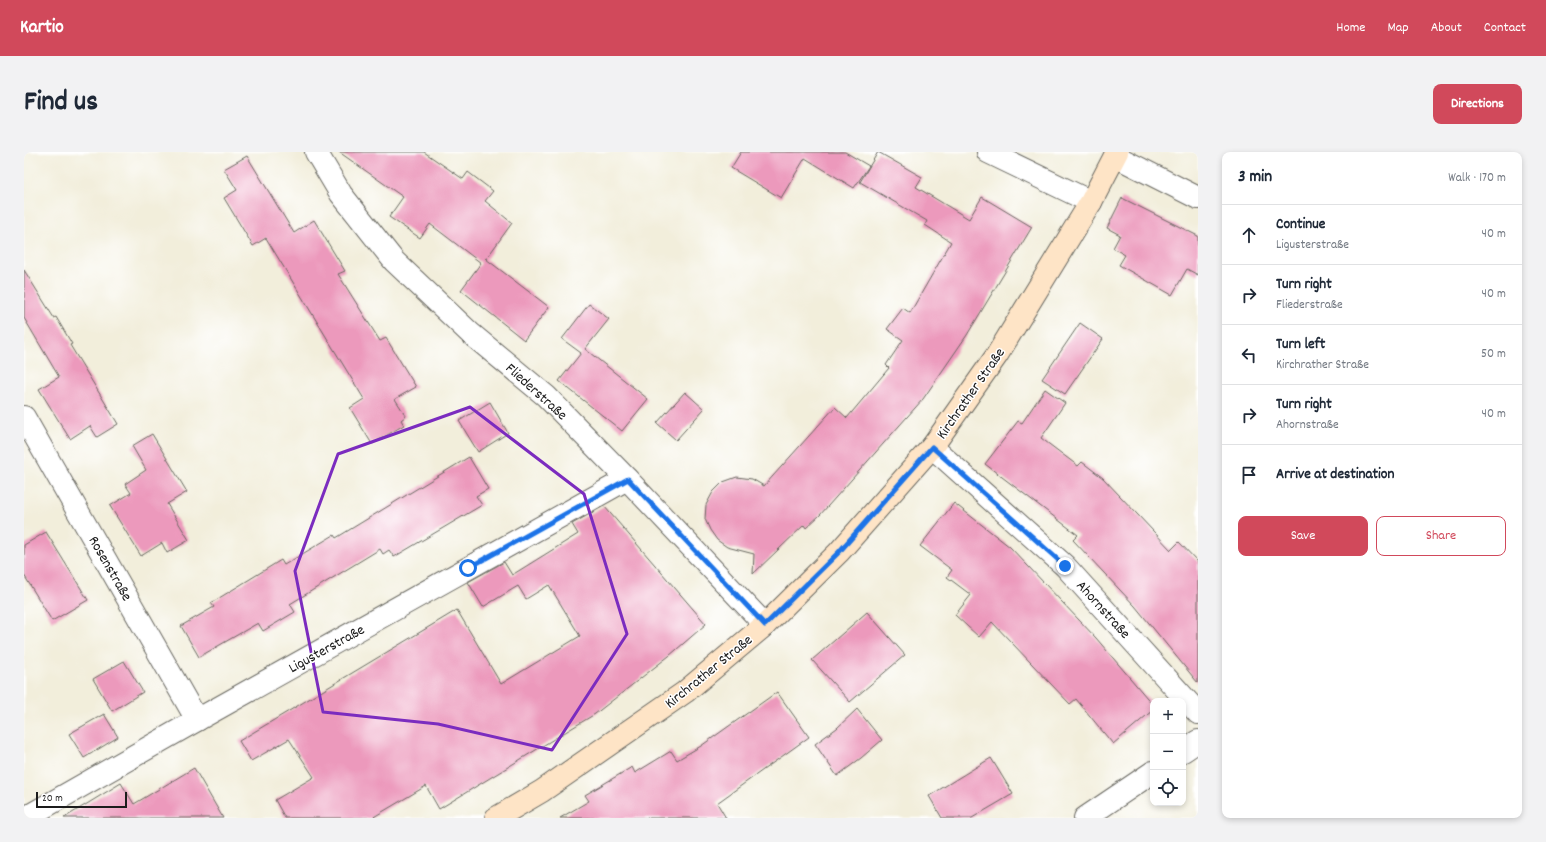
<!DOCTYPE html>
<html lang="en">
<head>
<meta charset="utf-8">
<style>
	body { margin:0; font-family:Dekko,sans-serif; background:#f2f2f3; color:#1f2937 }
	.controls { position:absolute; right:12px; bottom:12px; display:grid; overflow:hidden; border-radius:8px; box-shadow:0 2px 6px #0003 }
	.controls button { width:36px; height:36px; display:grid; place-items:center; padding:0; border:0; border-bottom:1px solid #e0e1e3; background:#fff; color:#1f2937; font:20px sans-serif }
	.scale { position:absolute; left:12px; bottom:10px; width:91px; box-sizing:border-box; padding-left:4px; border:2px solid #1c1c1c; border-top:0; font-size:11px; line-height:14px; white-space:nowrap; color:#1c1c1c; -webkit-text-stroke:3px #fff; paint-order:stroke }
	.stop { position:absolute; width:12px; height:12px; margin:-9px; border:3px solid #1a73e8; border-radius:50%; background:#fff }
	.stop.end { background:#1a73e8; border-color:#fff; box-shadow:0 1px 4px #0008 }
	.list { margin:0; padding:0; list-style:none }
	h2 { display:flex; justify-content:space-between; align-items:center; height:52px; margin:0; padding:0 16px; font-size:17px }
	h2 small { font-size:13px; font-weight:400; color:#747a83 }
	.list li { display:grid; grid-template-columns:26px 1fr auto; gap:12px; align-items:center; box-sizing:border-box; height:60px; padding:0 16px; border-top:1px solid #e0e1e3 }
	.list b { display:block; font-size:15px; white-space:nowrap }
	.list p { margin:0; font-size:13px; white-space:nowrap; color:#747a83 }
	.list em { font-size:13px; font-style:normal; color:#747a83 }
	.actions { display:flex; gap:8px; padding:12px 16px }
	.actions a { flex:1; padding:9px 0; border:1px solid #d1495b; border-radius:8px; text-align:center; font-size:14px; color:#d1495b }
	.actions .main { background:#d1495b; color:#fff }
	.icon { flex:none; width:22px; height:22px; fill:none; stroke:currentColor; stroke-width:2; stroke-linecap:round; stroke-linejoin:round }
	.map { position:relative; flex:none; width:1174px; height:666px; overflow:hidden; border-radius:8px }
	header { display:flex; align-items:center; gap:24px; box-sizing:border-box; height:56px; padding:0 20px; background:#d1495b; color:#fff }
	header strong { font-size:19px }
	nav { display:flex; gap:22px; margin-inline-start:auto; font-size:14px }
	.intro { display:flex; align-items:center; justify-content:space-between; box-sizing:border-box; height:96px; padding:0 24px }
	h1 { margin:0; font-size:28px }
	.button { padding:10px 18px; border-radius:8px; background:#d1495b; color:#fff; font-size:14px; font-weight:700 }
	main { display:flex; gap:24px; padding:0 24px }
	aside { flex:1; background:#fff; border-radius:8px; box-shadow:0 2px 6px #0003 }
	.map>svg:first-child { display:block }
	.building { fill:#ec99bc }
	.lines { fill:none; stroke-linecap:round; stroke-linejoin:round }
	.minor-casing { stroke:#67665f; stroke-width:24 }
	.secondary-casing { stroke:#67665f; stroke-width:24 }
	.minor { stroke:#fff; stroke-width:22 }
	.secondary { stroke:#fee4c6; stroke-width:22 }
	.route { stroke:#1a73e8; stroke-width:5 }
	.marked { fill:none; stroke:#7b2cbf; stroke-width:3; stroke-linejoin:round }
	.labels { text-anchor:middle; stroke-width:3; stroke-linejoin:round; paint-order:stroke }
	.street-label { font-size:15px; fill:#1c1c1c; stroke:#fff }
</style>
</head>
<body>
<header>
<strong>Kartio</strong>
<nav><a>Home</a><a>Map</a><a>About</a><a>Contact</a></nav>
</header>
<div class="intro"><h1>Find us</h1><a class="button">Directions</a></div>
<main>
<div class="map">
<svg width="1174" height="666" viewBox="0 0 1174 666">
	<rect width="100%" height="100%" fill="#fff"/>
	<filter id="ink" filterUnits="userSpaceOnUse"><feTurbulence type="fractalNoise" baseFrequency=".025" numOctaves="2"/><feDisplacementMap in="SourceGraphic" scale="8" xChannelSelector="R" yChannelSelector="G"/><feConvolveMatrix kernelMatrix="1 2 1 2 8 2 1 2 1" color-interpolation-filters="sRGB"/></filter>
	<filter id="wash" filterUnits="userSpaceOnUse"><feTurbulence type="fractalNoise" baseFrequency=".012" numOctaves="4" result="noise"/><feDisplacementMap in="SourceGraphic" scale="16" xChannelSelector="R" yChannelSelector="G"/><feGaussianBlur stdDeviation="0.9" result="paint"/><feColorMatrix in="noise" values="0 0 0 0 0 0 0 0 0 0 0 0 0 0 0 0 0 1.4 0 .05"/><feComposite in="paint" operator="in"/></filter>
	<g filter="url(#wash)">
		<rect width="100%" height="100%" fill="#f2eedb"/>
		<g id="blocks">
			<!-- building -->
			<g class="building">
				<path d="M315,0H400L439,27L444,20L469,39L461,49L488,71L462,107L525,155L500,188L437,138L457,111L406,72L396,86L365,65L379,45Z"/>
				<path d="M717,0H821L845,14L830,36L781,6L757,46L707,16Z"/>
				<path d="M854,0L898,25L892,35L945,67L958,45L1008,75L943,183L899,247L796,363L782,376L780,373L729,422L730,402L703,395L693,388L686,378L681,367L682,353L689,340L699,330L713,325L728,327L740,334L811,255L823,266L865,216L862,213L879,188L863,177L879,156L886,161L927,90L901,73L903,69L836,30Z"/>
				<path d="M223,4L270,81L290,68L321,119L314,122L356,189L362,186L392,235L371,247L382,264L377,268L380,273L348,292L326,256L340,247L242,86L229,94L200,46L213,38L200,17Z"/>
				<path d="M1098,46L1174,84V123L1163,117L1148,143L1095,113L1101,103L1089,96L1096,83L1083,76Z"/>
				<path d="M0,118L30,166L32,165L48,192L46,193L94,272L73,285L66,274L46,287L15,237L35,225L0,166Z"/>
				<path d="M565,152L585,167L561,197L624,247L598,279L535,229L557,201L538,187Z"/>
				<path d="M1056,171L1079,187L1041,242L1018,227Z"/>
				<path d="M1021,237L1041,251L1017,286L1054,314L1058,310L1079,326L1147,398L1155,390L1174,410V531L1111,454L1049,388L1054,383L961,312L994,269L998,271Z"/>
				<path d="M661,240L680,257L652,288L633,271Z"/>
				<path d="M466,250L484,281L454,300L435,269Z"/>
				<path d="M128,282L163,340L143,352L165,388L143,401L138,391L117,404L86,354L107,341L101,332L122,318L108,294Z"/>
				<path d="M445,305L464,337L452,344L458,353L370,405L365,398L359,402L356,397L266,452L271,460L239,479L234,471L175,505L157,474L190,455L187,451L257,408L260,413L310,383L312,386Z"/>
				<path d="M930,351L986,395L1072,486L1129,553V558L1089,592L1052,547L1046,552L968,470L955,485L931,463L947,443L923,425L928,418L896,394Z"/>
				<path d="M580,354L682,472L645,504L571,562L415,657L402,634L348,666H261L251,648L290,625L265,587L227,609L215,589L433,458L477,532L556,484L525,433L502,447L494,434L459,455L444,430L480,410L488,423L554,382L548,372Z"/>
				<path d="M22,380L64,448L28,469L0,423V393Z"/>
				<path d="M843,460L881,503L826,550L788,508Z"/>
				<path d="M100,509L119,540L88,559L69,527Z"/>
				<path d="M753,540L785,585L693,651L702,666H536L565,649L561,643L608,615L611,621L647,599L653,608L677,594Z"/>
				<path d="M833,557L858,588L837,606L813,624L791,592L813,576Z"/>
				<path d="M80,562L94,585L60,606L45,582Z"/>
				<path d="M967,606L989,642L948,666H918L905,644Z"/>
				<path d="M170,616L199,666H40L97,631L110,652Z"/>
			</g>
		</g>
	</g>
	<g filter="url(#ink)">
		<use href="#blocks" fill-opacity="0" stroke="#67665f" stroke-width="1"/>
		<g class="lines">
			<defs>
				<g id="minor">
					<path d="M292,0L317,42L370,109L446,181L522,244L603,327L741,473"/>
					<path d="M964,0L1067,50"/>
					<path d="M1091,4L1174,46"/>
					<path d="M0,265L173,568"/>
					<path d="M908,295L1041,414L1174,561"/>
					<path d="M1159,599L1174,589"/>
					<path d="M1,666L173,568L603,327"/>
					<path d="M1061,666L1129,620"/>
				</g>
				<path id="secondary" d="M472,666L518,639L661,540L741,473L815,400L908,295L973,203L1067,50L1093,0"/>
			</defs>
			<!-- minor casing -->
			<use href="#minor" class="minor-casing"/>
			<!-- secondary casing -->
			<use href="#secondary" class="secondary-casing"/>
			<!-- minor -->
			<use href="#minor" class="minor"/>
			<!-- secondary -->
			<use href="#secondary" class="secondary"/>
		</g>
	</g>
	<g class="lines" filter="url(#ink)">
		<!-- route -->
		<path class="route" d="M444,416L604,327L741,473L815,400L908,295L1041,414"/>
	</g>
	<!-- marked area -->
	<path class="marked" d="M446,255L560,342L603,482L528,598L414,572L299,560L271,419L314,302Z"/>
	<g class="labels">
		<!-- street labels -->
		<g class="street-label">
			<text transform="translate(513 239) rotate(42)" y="5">Fliederstraße</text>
			<text transform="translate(946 241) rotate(-55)" y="5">Kirchrather Straße</text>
			<text transform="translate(87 416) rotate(60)" y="5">Rosenstraße</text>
			<text transform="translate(1080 457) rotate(48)" y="5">Ahornstraße</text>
			<text transform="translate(302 496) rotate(-29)" y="5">Ligusterstraße</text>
			<text transform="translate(684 519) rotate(-39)" y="5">Kirchrather Straße</text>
		</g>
	</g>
</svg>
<div class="controls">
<button>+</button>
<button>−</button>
<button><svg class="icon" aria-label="locate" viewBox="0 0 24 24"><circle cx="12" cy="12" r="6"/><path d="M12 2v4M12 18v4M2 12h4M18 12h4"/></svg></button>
</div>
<div class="scale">20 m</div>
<div class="stop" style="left:444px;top:416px"></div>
<div class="stop end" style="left:1041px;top:414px"></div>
</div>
<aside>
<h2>3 min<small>Walk · 170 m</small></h2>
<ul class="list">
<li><svg class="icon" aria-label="ahead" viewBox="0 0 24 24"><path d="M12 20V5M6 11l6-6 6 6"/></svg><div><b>Continue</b><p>Ligusterstraße</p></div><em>40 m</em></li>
<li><svg class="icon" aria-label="right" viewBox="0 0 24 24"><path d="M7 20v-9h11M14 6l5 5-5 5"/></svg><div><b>Turn right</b><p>Fliederstraße</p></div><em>40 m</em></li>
<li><svg class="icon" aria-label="left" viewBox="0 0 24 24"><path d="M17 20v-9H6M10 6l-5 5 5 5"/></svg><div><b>Turn left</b><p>Kirchrather Straße</p></div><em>50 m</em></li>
<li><svg class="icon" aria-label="right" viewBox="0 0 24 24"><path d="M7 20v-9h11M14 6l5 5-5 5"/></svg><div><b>Turn right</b><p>Ahornstraße</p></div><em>40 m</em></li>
<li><svg class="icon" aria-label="arrive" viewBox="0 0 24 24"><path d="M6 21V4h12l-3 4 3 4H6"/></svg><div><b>Arrive at destination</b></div></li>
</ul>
<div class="actions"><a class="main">Save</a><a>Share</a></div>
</aside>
</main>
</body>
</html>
